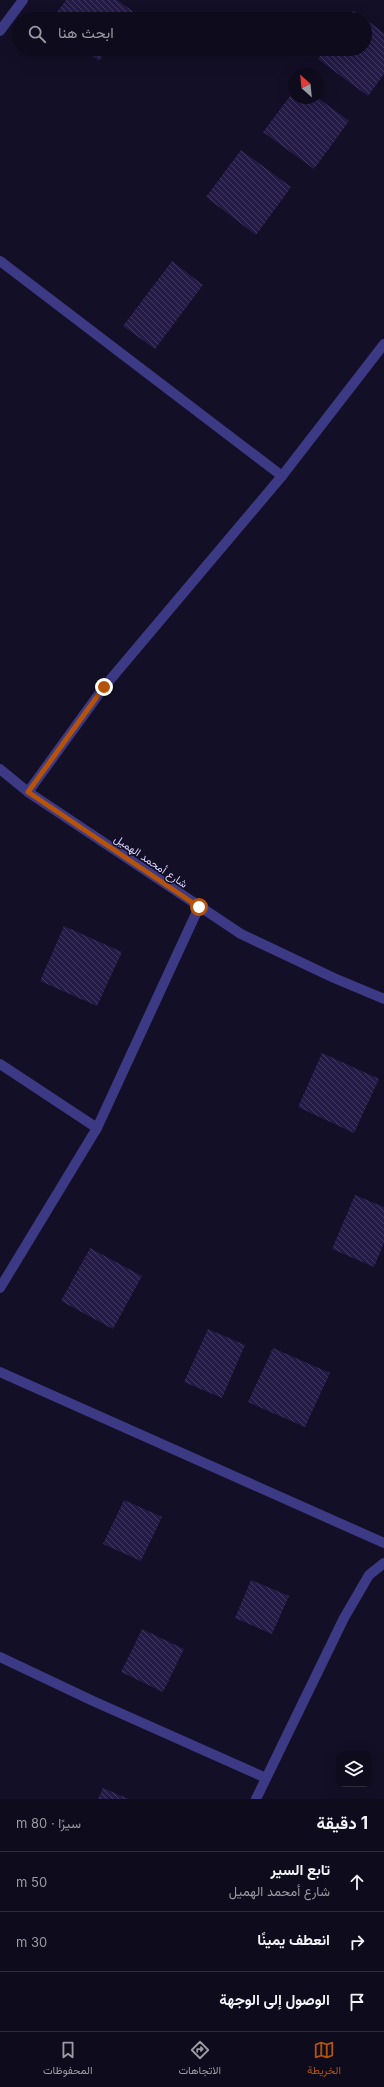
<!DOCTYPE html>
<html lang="ar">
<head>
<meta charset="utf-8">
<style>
	body { margin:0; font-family:Inter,Vazirmatn,sans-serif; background:#171425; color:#f1f3f6; direction:rtl }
	.controls { position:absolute; right:12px; bottom:12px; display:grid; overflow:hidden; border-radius:8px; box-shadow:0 4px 16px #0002 }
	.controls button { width:36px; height:36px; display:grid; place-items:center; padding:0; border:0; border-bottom:1px solid #2e2b3b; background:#0e0b1c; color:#f1f3f6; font:20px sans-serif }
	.compass { position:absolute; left:288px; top:68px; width:36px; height:36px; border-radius:50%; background:#0e0b1c; box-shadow:0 4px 16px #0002; rotate:333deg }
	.stop { position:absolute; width:12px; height:12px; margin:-9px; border:3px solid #b45309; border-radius:50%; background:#fff }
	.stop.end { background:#b45309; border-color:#fff; box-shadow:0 1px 4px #0008 }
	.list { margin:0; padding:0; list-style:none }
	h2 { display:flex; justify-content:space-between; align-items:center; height:52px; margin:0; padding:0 16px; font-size:17px }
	h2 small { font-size:13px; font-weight:400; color:#9b9ba3 }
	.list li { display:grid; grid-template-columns:26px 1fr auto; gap:12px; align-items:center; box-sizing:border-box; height:60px; padding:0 16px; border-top:1px solid #2e2b3b }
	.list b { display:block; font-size:15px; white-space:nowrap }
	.list p { margin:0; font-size:13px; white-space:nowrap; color:#9b9ba3 }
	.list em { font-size:13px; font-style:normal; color:#9b9ba3 }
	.icon { flex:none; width:22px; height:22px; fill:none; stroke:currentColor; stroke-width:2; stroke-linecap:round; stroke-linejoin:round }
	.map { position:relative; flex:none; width:384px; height:1799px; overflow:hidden; direction:ltr }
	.search { position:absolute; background:#0e0b1c; box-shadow:0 4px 16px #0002; left:12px; right:12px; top:12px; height:44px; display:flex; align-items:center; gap:10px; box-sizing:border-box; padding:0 14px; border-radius:22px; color:#9b9ba3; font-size:15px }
	.sheet { height:232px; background:#0e0b1c }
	nav { display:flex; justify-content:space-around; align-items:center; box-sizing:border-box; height:56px; border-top:1px solid #2e2b3b; background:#0e0b1c; font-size:11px; color:#9b9ba3 }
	nav a { display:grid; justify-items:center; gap:2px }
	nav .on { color:#b45309 }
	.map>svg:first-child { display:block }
	.building { fill:url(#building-back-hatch) }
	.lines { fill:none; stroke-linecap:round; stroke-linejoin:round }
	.street { stroke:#3d3a85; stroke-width:10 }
	.route { stroke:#b45309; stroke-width:5 }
	.labels { text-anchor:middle; stroke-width:3; stroke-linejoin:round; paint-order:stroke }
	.street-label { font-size:11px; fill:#d9d4ff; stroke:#130f26 }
</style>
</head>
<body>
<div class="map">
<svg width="384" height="1799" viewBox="0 0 384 1799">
	<defs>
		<pattern id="building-back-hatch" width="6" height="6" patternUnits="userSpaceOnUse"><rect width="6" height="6" fill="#241b47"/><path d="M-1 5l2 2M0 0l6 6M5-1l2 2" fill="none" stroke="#433b63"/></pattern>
	</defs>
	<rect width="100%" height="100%" fill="#130f26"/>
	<!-- building -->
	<g class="building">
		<path d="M66,0H117L135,13L130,19H52Z"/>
		<path d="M353,11L365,19H347Z"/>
		<path d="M365,19L384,33V74L368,96L318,59L325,49H365Z"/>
		<path d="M83,49H107L99,61Z"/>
		<path d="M294,91V98H318L349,121L314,169L263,132Z"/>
		<path d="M241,150L291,187L256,235L206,197Z"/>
		<path d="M172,261L203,285L155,349L123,326Z"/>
		<path d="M64,926L122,952L97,1006L40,981Z"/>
		<path d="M322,1053L379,1079L354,1133L298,1107Z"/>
		<path d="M355,1195L384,1207V1243L374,1267L332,1249Z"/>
		<path d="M90,1248L142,1276L113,1329L61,1301Z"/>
		<path d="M208,1329L245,1345L222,1398L184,1382Z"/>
		<path d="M273,1348L330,1373L305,1427L248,1402Z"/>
		<path d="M124,1500L162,1517L141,1561L103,1544Z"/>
		<path d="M251,1580L289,1596L272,1634L235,1618Z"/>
		<path d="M142,1629L184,1649L163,1692L121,1672Z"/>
		<path d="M103,1788L129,1799H98Z"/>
	</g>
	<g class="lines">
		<!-- street -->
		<g class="street">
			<path d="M0,31L23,0"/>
			<path d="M0,261L282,476"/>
			<path d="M0,769L28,792L241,934L334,978L384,999"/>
			<path d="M28,792L104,687L282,476L384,344"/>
			<path d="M0,1064L97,1128"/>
			<path d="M0,1288L97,1128L199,907"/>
			<path d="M0,1372L384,1543"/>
			<path d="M0,1657L93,1701L266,1778"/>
			<path d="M256,1799L344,1618L369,1575L384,1563"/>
		</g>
	</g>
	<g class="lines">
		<!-- route -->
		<path class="route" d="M104,687L28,792L199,907"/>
	</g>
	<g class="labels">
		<!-- street labels -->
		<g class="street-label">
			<text transform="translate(151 861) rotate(34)" y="4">شارع أمحمد الهميل</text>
		</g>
	</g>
</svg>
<div class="controls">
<button><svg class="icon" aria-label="layers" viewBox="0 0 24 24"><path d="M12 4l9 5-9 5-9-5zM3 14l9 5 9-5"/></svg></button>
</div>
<svg class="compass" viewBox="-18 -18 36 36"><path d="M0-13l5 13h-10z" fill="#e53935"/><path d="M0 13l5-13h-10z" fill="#9b9ba3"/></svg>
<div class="stop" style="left:199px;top:907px"></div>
<div class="stop end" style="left:104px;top:687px"></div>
<div class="search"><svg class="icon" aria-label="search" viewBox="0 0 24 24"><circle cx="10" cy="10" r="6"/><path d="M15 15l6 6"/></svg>ابحث هنا</div>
</div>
<section class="sheet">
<h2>1 دقيقة<small>سيرًا · 80 m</small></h2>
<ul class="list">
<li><svg class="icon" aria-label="ahead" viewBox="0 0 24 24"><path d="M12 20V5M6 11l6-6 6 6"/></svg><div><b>تابع السير</b><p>شارع أمحمد الهميل</p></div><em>50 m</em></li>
<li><svg class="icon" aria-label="right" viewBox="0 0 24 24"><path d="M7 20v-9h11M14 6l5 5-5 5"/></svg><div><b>انعطف يمينًا</b></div><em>30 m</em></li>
<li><svg class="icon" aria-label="arrive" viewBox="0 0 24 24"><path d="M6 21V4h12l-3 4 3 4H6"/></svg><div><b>الوصول إلى الوجهة</b></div></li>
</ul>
</section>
<nav>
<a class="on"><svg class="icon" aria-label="map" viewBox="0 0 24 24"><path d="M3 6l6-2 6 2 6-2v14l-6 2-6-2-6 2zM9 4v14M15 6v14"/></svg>الخريطة</a>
<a><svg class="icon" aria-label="directions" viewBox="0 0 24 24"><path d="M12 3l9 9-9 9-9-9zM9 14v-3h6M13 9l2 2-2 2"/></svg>الاتجاهات</a>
<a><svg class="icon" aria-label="saved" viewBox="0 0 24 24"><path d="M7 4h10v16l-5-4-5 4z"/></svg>المحفوظات</a>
</nav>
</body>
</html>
